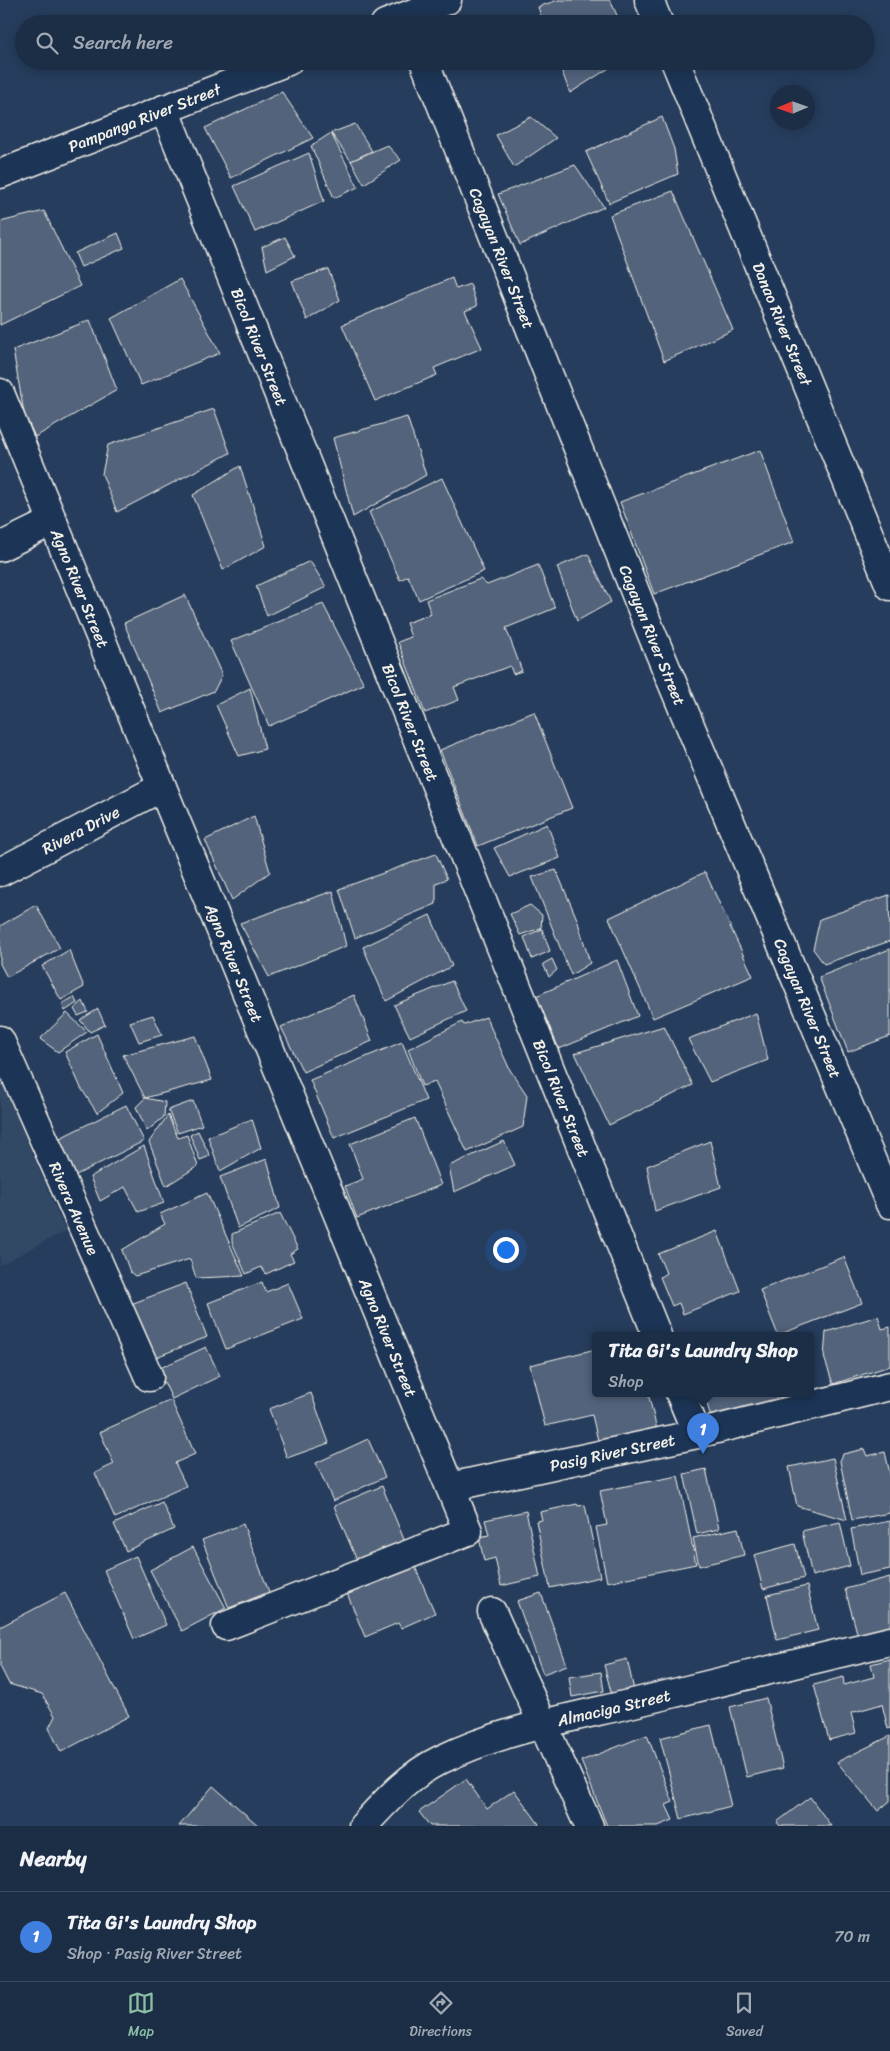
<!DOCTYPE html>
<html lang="en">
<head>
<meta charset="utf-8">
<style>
	body { margin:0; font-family:Sriracha,sans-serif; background:#25364d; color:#f1f3f6 }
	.compass { position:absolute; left:770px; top:85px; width:45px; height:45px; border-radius:50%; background:#1c2e46; box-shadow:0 2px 12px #0003; rotate:268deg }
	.you { position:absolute; left:505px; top:1249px; width:18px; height:18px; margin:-12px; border:4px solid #fff; border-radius:50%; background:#1a73e8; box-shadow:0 0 0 8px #1a73e833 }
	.badge { display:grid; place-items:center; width:32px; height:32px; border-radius:50%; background:#8abfa5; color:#fff; font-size:16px; font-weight:700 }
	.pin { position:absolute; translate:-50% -41px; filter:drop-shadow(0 1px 2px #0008) }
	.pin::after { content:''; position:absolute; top:26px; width:18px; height:15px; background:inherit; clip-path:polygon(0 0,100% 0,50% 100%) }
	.popup { position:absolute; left:592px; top:1332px; width:222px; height:65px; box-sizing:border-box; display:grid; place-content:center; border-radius:5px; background:#1c2e46; filter:drop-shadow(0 1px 4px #0005); font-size:16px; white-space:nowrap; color:#a0a8b3 }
	.popup b { font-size:19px; color:#f1f3f6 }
	.popup::after { content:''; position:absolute; left:50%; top:100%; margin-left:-10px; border:10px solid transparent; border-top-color:#1c2e46 }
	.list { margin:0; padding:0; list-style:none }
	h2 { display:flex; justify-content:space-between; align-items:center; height:65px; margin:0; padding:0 20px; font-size:21px }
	h2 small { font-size:16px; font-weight:400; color:#a0a8b3 }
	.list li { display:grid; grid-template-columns:32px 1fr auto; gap:15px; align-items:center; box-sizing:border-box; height:90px; padding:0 20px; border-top:1px solid #3a4a5f }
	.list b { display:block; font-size:19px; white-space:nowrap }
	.list p { margin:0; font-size:16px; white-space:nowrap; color:#a0a8b3 }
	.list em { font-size:16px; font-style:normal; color:#a0a8b3 }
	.icon { flex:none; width:28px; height:28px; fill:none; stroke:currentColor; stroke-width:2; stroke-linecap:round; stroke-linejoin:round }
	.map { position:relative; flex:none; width:890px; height:1826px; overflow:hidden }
	.search { position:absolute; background:#1c2e46; box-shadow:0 2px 12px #0003; left:15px; right:15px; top:15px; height:55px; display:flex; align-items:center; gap:12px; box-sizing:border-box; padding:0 18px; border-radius:28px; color:#a0a8b3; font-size:19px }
	.sheet { height:155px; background:#1c2e46 }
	nav { display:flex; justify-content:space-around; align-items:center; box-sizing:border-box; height:70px; border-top:1px solid #3a4a5f; background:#1c2e46; font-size:14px; color:#a0a8b3 }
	nav a { display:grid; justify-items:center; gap:2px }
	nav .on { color:#8abfa5 }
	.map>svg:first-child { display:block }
	.built { fill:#334966 }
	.building { fill:#52647b; stroke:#f4f1e8 }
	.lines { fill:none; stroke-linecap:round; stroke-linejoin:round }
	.minor-casing { stroke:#f4f1e8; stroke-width:31 }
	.minor { stroke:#1d3557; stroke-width:28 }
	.labels { text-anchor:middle; stroke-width:5; stroke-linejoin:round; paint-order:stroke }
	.street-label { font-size:16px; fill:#f4f1e8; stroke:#1d3557 }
</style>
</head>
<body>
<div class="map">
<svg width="890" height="1826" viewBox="0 0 890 1826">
	<rect width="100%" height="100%" fill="#263d5d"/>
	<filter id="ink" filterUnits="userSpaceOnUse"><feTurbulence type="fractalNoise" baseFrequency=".02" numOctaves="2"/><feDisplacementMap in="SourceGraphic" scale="10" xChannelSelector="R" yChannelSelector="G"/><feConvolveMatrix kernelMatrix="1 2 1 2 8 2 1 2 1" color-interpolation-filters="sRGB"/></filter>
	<g filter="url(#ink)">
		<!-- built -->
		<path class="built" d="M0,1078L65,1231L0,1265Z"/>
		<!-- building -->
		<g class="building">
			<path d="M558,0H610L621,24H544L538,7Z"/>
			<path d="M558,61H620L570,93Z"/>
			<path d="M282,92L313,138L231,178L205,128Z"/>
			<path d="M531,117L556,138L514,167L496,135Z"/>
			<path d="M662,117L674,149L678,174L609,203L586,152Z"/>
			<path d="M355,124L372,151L351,161L331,133Z"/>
			<path d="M331,133L358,187L334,198L311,146Z"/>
			<path d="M387,145L401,160L364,184L351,161Z"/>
			<path d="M309,153L324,201L255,232L234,186Z"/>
			<path d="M575,165L604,207L520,245L498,194Z"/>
			<path d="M673,191L733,330L664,361L610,215Z"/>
			<path d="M44,211L80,286L0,325V222Z"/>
			<path d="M118,233L124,248L81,267L75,253Z"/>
			<path d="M285,237L295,256L267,270L262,247Z"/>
			<path d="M328,269L340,300L307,320L292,281Z"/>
			<path d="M452,278L456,289L470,284L477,306L465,311L482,348L434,368L437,375L375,401L342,325Z"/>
			<path d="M180,279L220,353L141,385L111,318Z"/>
			<path d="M90,320L117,390L35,437L24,413L13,350Z"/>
			<path d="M214,409L230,453L117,512L102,474L108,445Z"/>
			<path d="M407,417L426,475L353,517L333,438Z"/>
			<path d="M760,450L794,542L654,594L620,502Z"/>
			<path d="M240,466L266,546L223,570L193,495Z"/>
			<path d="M442,478L484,571L419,600L408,576L400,580L369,512Z"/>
			<path d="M588,554L611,602L577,621L557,567Z"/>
			<path d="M310,561L326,587L267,616L256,586Z"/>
			<path d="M538,565L555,608L506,628L522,671L513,674L510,666L454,687L459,700L425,713L398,642L411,637L406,623L431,614L426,600L480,579L487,585Z"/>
			<path d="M185,595L222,675L214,691L162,713L124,623Z"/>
			<path d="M323,604L364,684L269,726L231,641Z"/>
			<path d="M250,688L265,749L239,756L216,705Z"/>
			<path d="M534,712L572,808L478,846L440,750Z"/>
			<path d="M254,816L270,872L232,900L205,840Z"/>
			<path d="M547,824L560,858L510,877L494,848Z"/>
			<path d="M436,854L447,879L436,883V904L355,938L339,889Z"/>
			<path d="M556,870L577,919L590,963L571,975L532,877Z"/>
			<path d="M705,872L753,976L653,1018L609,918Z"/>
			<path d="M333,891L346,946L269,977L240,923Z"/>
			<path d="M889,895L890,941L824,964L813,949L820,919Z"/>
			<path d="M36,905L60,948L7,977L0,964V926Z"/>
			<path d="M530,905L542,915L541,928L520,935L510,914Z"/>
			<path d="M430,915L452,966L386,1001L363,947Z"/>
			<path d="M542,929L550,951L532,959L524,937Z"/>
			<path d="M890,949V1036L848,1052L819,977Z"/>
			<path d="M69,950L84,987L61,1000L42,966Z"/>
			<path d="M552,959L557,970L549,977L543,964Z"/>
			<path d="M617,960L638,1016L559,1049L536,996Z"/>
			<path d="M452,981L466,1011L410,1037L394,1005Z"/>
			<path d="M354,995L372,1041L303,1072L281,1027Z"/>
			<path d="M74,997L77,1003L65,1011L62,1004Z"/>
			<path d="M83,1001L88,1012L78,1016L74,1009Z"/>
			<path d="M98,1009L105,1025L90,1032L80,1020Z"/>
			<path d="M67,1013L87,1032L58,1052L40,1039Z"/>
			<path d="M756,1013L768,1060L710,1082L688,1039Z"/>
			<path d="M153,1015L162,1035L139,1042L130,1022Z"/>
			<path d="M486,1017L510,1070L527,1095L523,1127L467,1152L435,1082L422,1086L408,1049L462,1022L464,1025Z"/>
			<path d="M664,1026L693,1085L609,1125L575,1053Z"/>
			<path d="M97,1034L123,1093L97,1113L81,1088L65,1052Z"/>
			<path d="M195,1036L212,1080L145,1098L123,1055Z"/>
			<path d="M402,1042L426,1100L334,1138L310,1080Z"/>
			<path d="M145,1098L165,1102L164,1117L147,1131L136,1107Z"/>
			<path d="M193,1101L202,1125L178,1133L168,1110Z"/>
			<path d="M126,1105L144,1141L74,1176L56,1140Z"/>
			<path d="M168,1115L178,1138L187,1135L198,1166L166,1186L149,1142Z"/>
			<path d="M415,1118L441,1185L357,1218L345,1186L363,1179L350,1144Z"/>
			<path d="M252,1119L261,1148L220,1171L208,1137Z"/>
			<path d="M198,1131L210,1156L200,1160L190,1135Z"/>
			<path d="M504,1141L515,1165L454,1192L449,1166Z"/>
			<path d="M710,1141L721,1187L655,1211L647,1166Z"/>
			<path d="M144,1146L164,1203L138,1212L125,1187L100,1201L90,1177Z"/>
			<path d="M267,1159L280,1208L238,1228L220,1177Z"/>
			<path d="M207,1193L244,1276L196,1278L190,1259L135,1276L130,1272L122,1250L165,1224L160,1214Z"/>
			<path d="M280,1213L298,1249L290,1254L294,1261L266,1274L261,1267L246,1274L232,1242V1234Z"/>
			<path d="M717,1231L740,1291L683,1314L679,1303L672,1306L660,1277L666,1273L658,1254Z"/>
			<path d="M844,1257L862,1303L778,1335L760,1290Z"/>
			<path d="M262,1282L266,1292L288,1283L303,1319L226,1349L208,1303Z"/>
			<path d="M186,1283L207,1337L151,1359L131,1304Z"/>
			<path d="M878,1316L882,1329L890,1327V1366L833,1384L824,1357L826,1332Z"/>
			<path d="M206,1347L220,1376L172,1399L158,1369Z"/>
			<path d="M596,1349V1393H648L657,1430L599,1445L592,1415L545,1426L530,1365Z"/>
			<path d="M311,1393L329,1443L287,1458L269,1409Z"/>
			<path d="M704,1393H779L781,1400L712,1421Z"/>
			<path d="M171,1400L195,1454L175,1463L186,1486L115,1518L95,1473L114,1464L100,1432Z"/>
			<path d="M368,1439L385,1477L333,1501L316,1463Z"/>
			<path d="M864,1449L867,1456L885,1452L890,1474V1513L852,1520L840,1461L843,1454Z"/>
			<path d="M833,1458L847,1520L797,1506L789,1467Z"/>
			<path d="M706,1469L719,1529L697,1534L684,1474Z"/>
			<path d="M678,1476L696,1564L607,1582L596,1527L607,1525L600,1491Z"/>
			<path d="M382,1486L405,1542L358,1563L334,1506Z"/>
			<path d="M162,1502L174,1529L126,1551L114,1524Z"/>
			<path d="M577,1504L578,1506L585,1505L600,1577L550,1588L536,1521L542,1520L540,1512Z"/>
			<path d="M526,1511L540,1577L501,1586L495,1558L484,1561L479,1537L489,1535L485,1520Z"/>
			<path d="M890,1521V1569L860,1575L851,1529Z"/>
			<path d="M840,1522L850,1566L812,1576L802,1531Z"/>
			<path d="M243,1524L269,1592L229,1608L202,1540Z"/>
			<path d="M738,1528L744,1555L699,1566L693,1538Z"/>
			<path d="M795,1544L804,1578L763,1589L754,1555Z"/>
			<path d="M193,1547L226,1608L182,1631L150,1570Z"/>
			<path d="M136,1556L166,1625L134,1639L104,1570Z"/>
			<path d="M413,1562L435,1613L401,1628L398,1623L365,1637L346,1591Z"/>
			<path d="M890,1577V1627L858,1636L845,1589Z"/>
			<path d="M807,1586L818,1630L777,1640L767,1595Z"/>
			<path d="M65,1593L129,1716L61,1752L49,1728L55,1716L42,1694L9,1684L0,1666V1627Z"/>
			<path d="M541,1593L567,1665L543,1674L517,1601Z"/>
			<path d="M627,1659L634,1690L612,1696L604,1665Z"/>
			<path d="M890,1659V1728L888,1729L882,1704L851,1713L856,1733L829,1740L814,1685L843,1677L844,1685L874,1677L871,1664Z"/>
			<path d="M601,1672L604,1691L572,1697L569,1677Z"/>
			<path d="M766,1698L783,1768L747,1777L730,1707Z"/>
			<path d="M711,1725L731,1806L681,1819L660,1738Z"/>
			<path d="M647,1735L673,1802L666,1805L673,1820L658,1826H607L581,1761Z"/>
			<path d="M890,1736V1801L878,1811L837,1762Z"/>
			<path d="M466,1779L487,1809L514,1790L539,1824L537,1826H430L419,1812Z"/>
			<path d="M213,1786L259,1826H179Z"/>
			<path d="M810,1797L831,1826H780L777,1822Z"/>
		</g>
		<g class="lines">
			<defs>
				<g id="minor">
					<path d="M649,0L659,24"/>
					<path d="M385,24L447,0"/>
					<path id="s1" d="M424,61L651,632L890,1204"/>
					<path id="s2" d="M675,61L890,586"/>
					<path id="s3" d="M164,109L657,1335"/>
					<path id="s4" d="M0,174L288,61"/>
					<path id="s5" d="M0,393L468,1531L226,1626"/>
					<path d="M0,547L53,521"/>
					<path id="s6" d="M0,872L162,787"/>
					<path id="s7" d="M0,1040L149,1377"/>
					<path d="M680,1393L697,1434"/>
					<path id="s8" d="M450,1487L697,1434L890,1386"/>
					<path d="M492,1612L589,1826"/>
					<path id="s9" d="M363,1826C386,1801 409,1775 440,1760C499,1731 565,1719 629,1704C716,1683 803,1662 890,1641"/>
				</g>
			</defs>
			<!-- minor casing -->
			<use href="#minor" class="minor-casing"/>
			<!-- minor -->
			<use href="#minor" class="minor"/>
		</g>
	</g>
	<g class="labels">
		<!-- street labels -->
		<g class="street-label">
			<text dy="6" stroke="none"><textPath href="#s4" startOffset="155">Pampanga River Street</textPath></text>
			<text dy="6" stroke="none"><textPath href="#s1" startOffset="212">Cagayan River Street</textPath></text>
			<text dy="6" stroke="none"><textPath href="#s2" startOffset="284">Danao River Street</textPath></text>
			<text dy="6" stroke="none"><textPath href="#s3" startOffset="256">Bicol River Street</textPath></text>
			<text dy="6" stroke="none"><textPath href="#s5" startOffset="211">Agno River Street</textPath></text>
			<text dy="6" stroke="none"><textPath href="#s1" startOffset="618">Cagayan River Street</textPath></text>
			<text dy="6" stroke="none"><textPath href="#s3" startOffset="661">Bicol River Street</textPath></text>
			<text dy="6" stroke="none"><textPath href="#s6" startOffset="91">Rivera Drive</textPath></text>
			<text dy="6" stroke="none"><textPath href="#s5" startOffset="616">Agno River Street</textPath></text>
			<text dy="6" stroke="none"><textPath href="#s1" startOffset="1022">Cagayan River Street</textPath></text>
			<text dy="6" stroke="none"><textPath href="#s3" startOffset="1066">Bicol River Street</textPath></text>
			<text dy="6" stroke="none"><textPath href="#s7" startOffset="184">Rivera Avenue</textPath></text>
			<text dy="6" stroke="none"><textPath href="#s5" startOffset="1021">Agno River Street</textPath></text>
			<text dy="6" stroke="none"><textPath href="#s8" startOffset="166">Pasig River Street</textPath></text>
			<text dy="6" stroke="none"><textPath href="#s9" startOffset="284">Almaciga Street</textPath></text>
		</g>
	</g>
</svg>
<svg class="compass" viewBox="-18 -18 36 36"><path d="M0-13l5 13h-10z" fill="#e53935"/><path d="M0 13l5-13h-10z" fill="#a0a8b3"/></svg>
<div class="you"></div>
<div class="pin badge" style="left:703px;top:1454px;background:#3f7fe0">1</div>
<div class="popup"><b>Tita Gi's Laundry Shop</b>Shop</div>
<div class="search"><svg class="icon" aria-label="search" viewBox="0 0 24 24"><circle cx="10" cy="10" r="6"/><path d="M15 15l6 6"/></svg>Search here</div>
</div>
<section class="sheet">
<h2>Nearby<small></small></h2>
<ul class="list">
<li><span class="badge" style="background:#3f7fe0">1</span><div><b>Tita Gi's Laundry Shop</b><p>Shop · Pasig River Street</p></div><em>70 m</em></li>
</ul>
</section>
<nav>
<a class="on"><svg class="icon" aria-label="map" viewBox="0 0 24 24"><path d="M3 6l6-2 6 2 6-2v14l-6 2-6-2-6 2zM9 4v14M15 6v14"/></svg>Map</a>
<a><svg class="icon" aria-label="directions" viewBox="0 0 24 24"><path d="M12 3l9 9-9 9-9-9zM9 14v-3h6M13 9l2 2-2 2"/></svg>Directions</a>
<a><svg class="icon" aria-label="saved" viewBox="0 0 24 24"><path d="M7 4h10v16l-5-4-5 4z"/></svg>Saved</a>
</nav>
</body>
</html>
